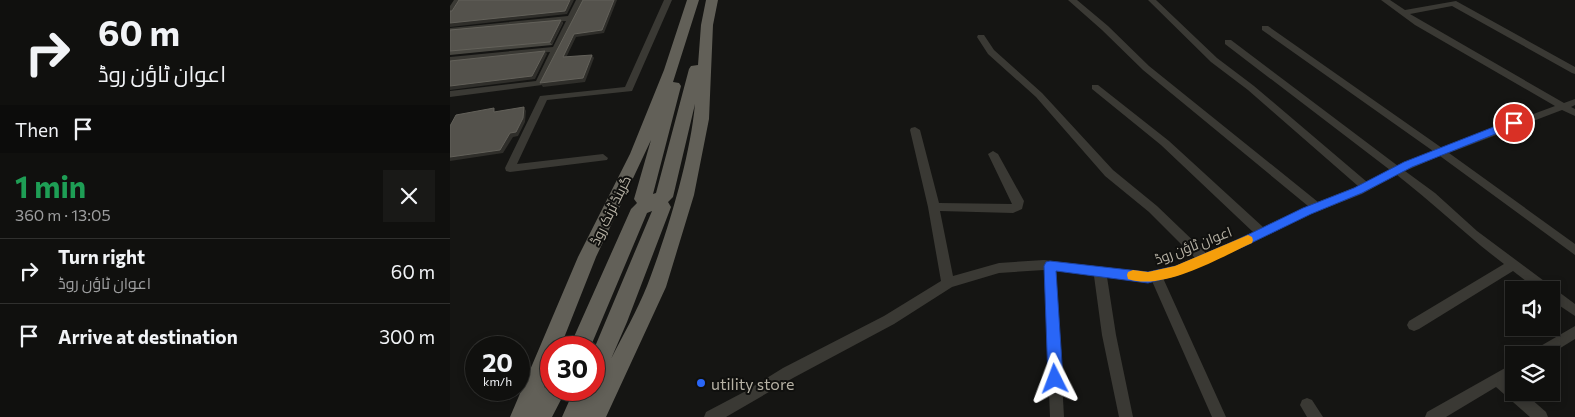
<!DOCTYPE html>
<meta charset="utf-8">
<style>
body{margin:0;font-family:Commissioner,Cairo,sans-serif;background:#191917;color:#f1f3f6;height:100vh;display:flex;flex-direction:column;font-size:19px;white-space:nowrap}
*{box-sizing:border-box;margin:0}
p{font-size:16px;color:#9c9d9e}
.icon{flex:none;width:28px;height:28px;fill:none;stroke:currentColor;stroke-width:2;stroke-linecap:round;stroke-linejoin:round}
.map{position:relative;flex:1;overflow:hidden}
.drawer{display:flex;flex-direction:column;background:#10100e;width:450px}
.drawer>*{flex:none}
.guide{background:#10100e;color:#f1f3f6;overflow:hidden}
.controls{position:absolute;left:1055px;top:281px;display:grid;gap:10px}
.controls a{display:grid;place-items:center;width:55px;height:55px;border-radius:0px;background:#10100e;box-shadow:0 2px 8px #0003,0 0 0 1px #30302e;font-size:25px}
.speed{position:absolute;left:15px;top:336px;display:flex;gap:10px;font-size:25px;font-weight:700;text-align:center}
.speed>*{display:grid;place-content:center;width:65px;height:65px;border-radius:50%;background:#10100e;box-shadow:0 2px 8px #0003,0 0 0 1px #30302e;line-height:1}
.speed small{font-size:12px;font-weight:400}
.speed .limit{border:8px solid #d22;background:#fff;color:#111}
.pin{position:absolute;display:grid;place-items:center;width:42px;height:42px;color:#fff;margin:-21px;border:2px solid #fff;border-radius:50%;box-shadow:0 1px 5px #0007}
.me{position:absolute;width:55px;margin:-28px;rotate:357deg;stroke-linejoin:round;filter:drop-shadow(0 0 4px #0008)}
.turn{display:flex;align-items:center;gap:18px;height:105px;padding:0 15px;font-size:22px}
.turn .icon{width:65px;height:65px;stroke-width:2.5}
.turn b{display:block;font-size:35px;line-height:42px}
.then{display:flex;align-items:center;height:48px;padding:0 15px;background:#0003;gap:10px;font-size:19px}
.round{display:grid;place-items:center;flex:none;width:52px;height:52px;border-radius:0px;background:#191917}
.headline{display:flex;align-items:center;justify-content:space-between;height:85px;padding:0 15px}
h1{font-size:30px;font-weight:700;line-height:38px;color:#1e9e55}
ul{padding:0;list-style:none}
li{display:flex;align-items:center;gap:15px;height:65px;padding:0 15px;border-top:1px solid #30302e}
li div{flex:1}
li b{display:block;font-size:19px}
li em{font-style:normal}
main{display:flex;flex:1;min-height:0}
.map>svg:first-child{display:block}
</style>
<main>
<section class="drawer">
<div class="guide">
<div class="turn"><svg class="icon" aria-label="right" viewBox="0 0 24 24"><path d="M7 20v-9h11M14 6l5 5-5 5"/></svg><div><b>60 m</b>اعوان ٹاؤن روڈ</div></div>
<div class="then">Then<svg class="icon" aria-label="arrive" viewBox="0 0 24 24"><path d="M6 21V4h12l-3 4 3 4H6"/></svg></div>
</div>
<div class="headline"><div><h1>1 min</h1><p>360 m · 13:05</p></div><a class="round"><svg class="icon" aria-label="close" viewBox="0 0 24 24"><path d="M6 6l12 12M18 6L6 18"/></svg></a></div>
<ul>
<li><svg class="icon" aria-label="right" viewBox="0 0 24 24"><path d="M7 20v-9h11M14 6l5 5-5 5"/></svg><div><b>Turn right</b><p>اعوان ٹاؤن روڈ</p></div><em>60 m</em></li>
<li><svg class="icon" aria-label="arrive" viewBox="0 0 24 24"><path d="M6 21V4h12l-3 4 3 4H6"/></svg><div><b>Arrive at destination</b></div><em>300 m</em></li>
</ul>
</section>
<div class="map">
<svg width="1125" height="417" viewBox="0 0 1125 417">
<rect width="100%" height="100%" fill="#151513"/>
<g fill="none" stroke-linecap="round" stroke-linejoin="round">
<path fill="#3a3934" fill-rule="evenodd" d="M4 0H12L3 13H0V6Z
M126 0H134L92 85 0 97V91L86 81 100 52 0 63V57L103 47 116 21 0 32V28L118 16Z
M214 0H222L182 91 97 100 67 164 153 154 158 158 157 160 60 172 56 171 55 168 90 96 175 87Z
M618 0H627L658 26 699 66 868 202 908 186 798 90 761 62 698 0H706L767 58 804 86 917 182 940 170 775 44V40H781L948 166 983 151 812 30V26H818L992 148 1105 106 965 25 931 0H940L955 10 1006 1 1125 67V74L1122 73 1002 6 960 14 1114 103 1125 99V105L1121 107 1125 109V116L1112 110 999 153 1125 244V255L990 156 955 171 985 193 1027 231 1125 304V316L1101 300V290H1088L1063 271 969 329 964 331 959 329 957 325 959 321 1054 264C1017 236 984 204 947 175L912 194 861 214 795 246 732 273 713 278 776 417H762L702 281 657 277 666 335 683 417H669L652 335 644 276 606 271 614 417H600L594 270 549 273 502 287 444 324 343 378 276 417H254L256 412 294 392 333 368 434 316 491 281 478 207 460 130 461 128 465 127 470 130 489 203 562 204 538 154 543 151 548 154 574 201 572 209 563 213 490 211 503 276 549 263 594 260 698 272 726 266 745 258 699 212 655 176 586 97 538 54 527 37 528 35H534L544 50 592 93 663 170 707 206 756 253 803 232 711 145 642 89V85H648L719 141 813 227 858 206 693 70 652 30Z
M1125 326V339L1099 355H1080L1082 351Z
M1064 363V377L1058 380 1064 384V392H1073L1096 412 1098 417H1080L1046 387 996 417H975L977 412Z
M857 398 862 400 873 417H857L850 405 852 400Z"/>
<path fill="#626058" fill-rule="evenodd" d="M237 0H249L223 82 229 83 231 86 203 194 206 193 239 69 241 66 248 65 251 25 256 0H268L263 25 259 119 244 195 216 287 156 417H112L124 390H144V385L146 389 151 379 144 382V349L202 211 197 213 140 348H119L181 209 187 203 184 199 201 140 146 257 110 348H101V370L94 388 97 383 101 381V390H116L102 417H60L128 257 180 154 214 70ZM245 104C240 159 217 234 197 286 187 311 173 335 161 359L177 322 221 207 218 202 223 197Z"/>
</g>
<path fill="#484741" d="M111 20 113 23 102 45 0 55V30Z"/>
<path fill="#2f2e2a" d="M120 0H124L117 14 0 27V23Z
M164 0H167L154 33 126 37 115 60 113 57 124 34Z
M111 20 113 23 102 45 100 42Z
M95 51 97 54 85 79 0 90V86Z
M142 55 144 58 135 82 93 87 90 83Z
M74 107 76 111 75 122 68 136 63 137 53 153 0 161V157Z"/>
<path fill="#54524c" stroke="#63615a" d="M9 0H120L115 11 0 23V11H2Z
M133 0H164L152 30 124 34 113 57 142 55 133 78 90 83Z
M111 20 100 42 0 51V30Z
M95 51 82 76 0 86V61Z
M74 107 73 118 66 132 60 133 50 150 0 157V126L6 115 44 108V112Z"/>
<path fill="#2966f7" stroke="#1b42a1" d="M1064 119 1068 120V125L962 167 912 193 861 214 795 246 728 275 698 283 606 271 613 379 610 384 605 386 600 384 598 379 594 266 596 262 600 261 698 272 726 266 787 240 853 208 904 188 954 162Z"/>
<path fill="#f59e0b" d="M798 235 802 237 803 240 802 243C769 258 714 291 678 279L677 275 678 272 683 270 698 272 725 266Z"/>
<circle fill="#2966f7" stroke="#10100e" stroke-width="2" cx="251" cy="383" r="5"/>
<g text-anchor="middle" dominant-baseline="central" stroke-width="4" stroke-linejoin="round" paint-order="stroke">
<g font-size="14" fill="#b6b1a4" stroke="#10100e">
<text transform="translate(160 210) rotate(-64)">گرینڈ ٹرنک روڈ</text>
<text transform="translate(743 245) rotate(-21)">اعوان ٹاؤن روڈ</text>
</g>
<g font-size="16" fill="#b6b1a4" stroke="#10100e" text-anchor="start">
<text x="261" y="383">utility store</text>
</g>
</g>
</svg>
<div class="controls">
<a><svg class="icon" aria-label="sound" viewBox="0 0 24 24"><path d="M4 9h4l5-4v14l-5-4H4zM17 9q2 3 0 6"/></svg></a>
<a><svg class="icon" aria-label="layers" viewBox="0 0 24 24"><path d="M12 4l9 5-9 5-9-5zM3 14l9 5 9-5"/></svg></a>
</div>
<div class="speed"><div>20<small>km/h</small></div><div class="limit">30</div></div>
<div class="pin" style="left:1064px;top:123px;background:#d93025"><svg class="icon" aria-label="arrive" viewBox="0 0 24 24"><path d="M6 21V4h12l-3 4 3 4H6"/></svg></div>
<svg class="me" style="left:605px;top:379px" viewBox="-20 -20 40 40"><path d="M0-17L14 15 0 8-14 15z" fill="#2966f7" stroke="#fff" stroke-width="4"/></svg>
</div>
</main>
